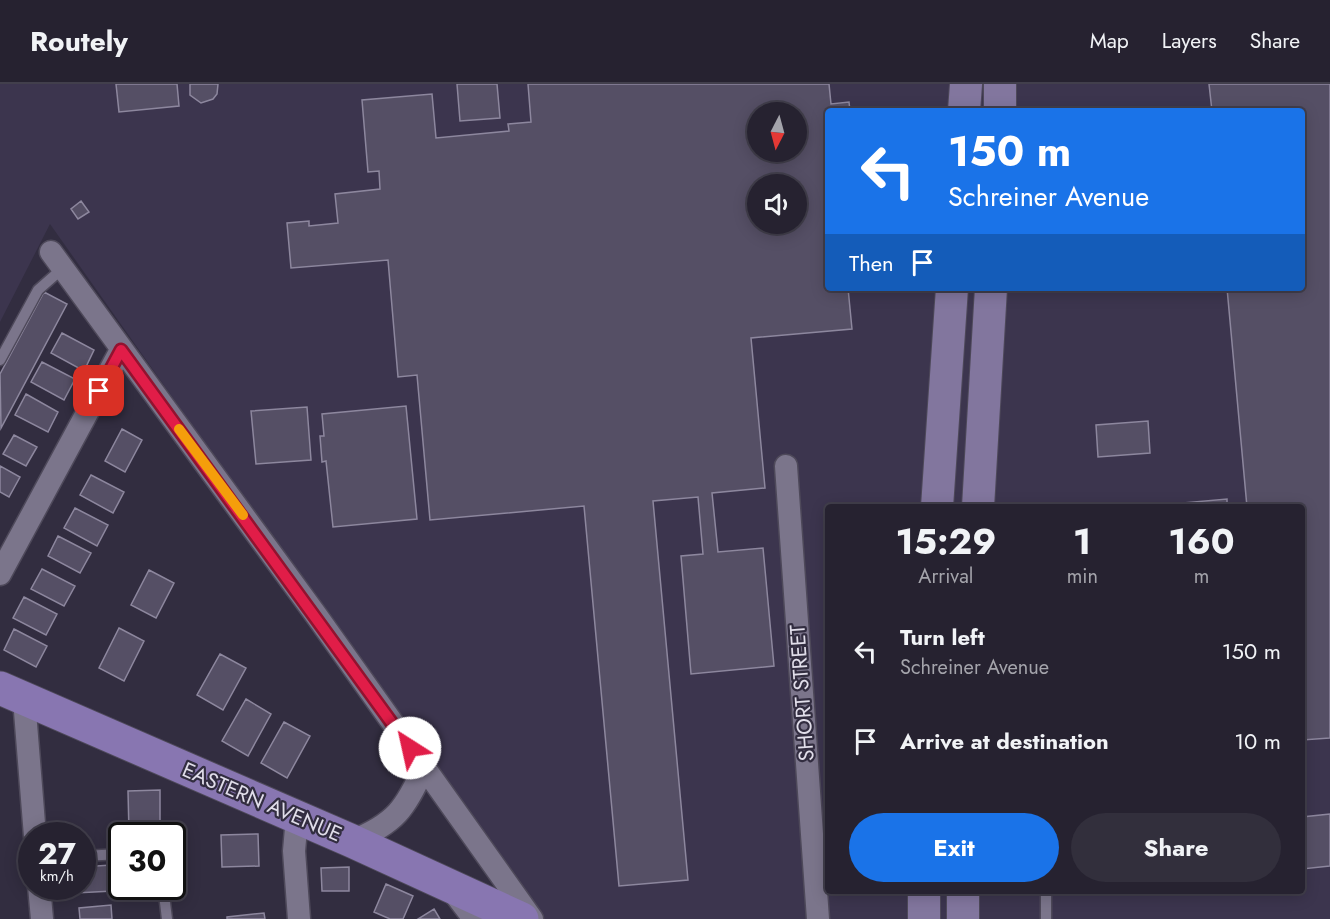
<!DOCTYPE html>
<style>
body{margin:0;font-family:Jost,sans-serif;background:#322f3c;color:#f1f3f6;height:100vh;display:flex;flex-direction:column;font-size:22px;white-space:nowrap}
*{box-sizing:border-box;margin:0}
p{font-size:20px;color:#a4a4ab}
.icon{flex:none;width:33px;height:33px;fill:none;stroke:currentColor;stroke-width:2;stroke-linecap:round;stroke-linejoin:round}
.map{position:relative;flex:1;overflow:hidden}
.details{position:absolute;left:825px;top:420px;width:480px;height:390px;display:flex;flex-direction:column;background:#262230;border-radius:6px;box-shadow:0 3px 15px #0003,0 0 0 2px #423f4c}
.details>*{flex:none}
.hud{position:absolute;left:825px;top:24px;width:480px;height:183px;border-radius:6px;box-shadow:0 3px 15px #0003,0 0 0 2px #423f4c;background:#1a73e8;color:#fff;overflow:hidden}
.needle{width:39px;rotate:186deg}
.controls{position:absolute;left:747px;top:18px;display:grid;gap:12px}
.controls a{display:grid;place-items:center;width:60px;height:60px;border-radius:50%;background:#262230;box-shadow:0 3px 15px #0003,0 0 0 2px #423f4c;font-size:30px}
.speed{position:absolute;left:18px;top:738px;display:flex;gap:12px;font-size:30px;font-weight:700;text-align:center}
.speed>*{display:grid;place-content:center;width:78px;height:78px;border-radius:50%;background:#262230;box-shadow:0 3px 15px #0003,0 0 0 2px #423f4c;line-height:1}
.speed small{font-size:15px;font-weight:400}
.speed .limit{border:3px solid #111;border-radius:9px;background:#fff;color:#111}
.pin{position:absolute;display:grid;place-items:center;width:51px;height:51px;color:#fff;margin:-26px;border-radius:12px;box-shadow:0 3px 9px #0006}
.me{position:absolute;width:66px;margin:-33px;rotate:325deg;stroke-linejoin:round;filter:drop-shadow(0 0 4px #0008)}
.turn{display:flex;align-items:center;gap:21px;height:126px;padding:0 24px;font-size:27px}
.turn .icon{width:78px;height:78px;stroke-width:2.5}
.turn b{display:block;font-size:42px;line-height:51px}
.then{display:flex;align-items:center;height:57px;padding:0 24px;background:#0003;gap:12px;font-size:22px}
.eta{display:flex;justify-content:space-evenly;align-items:center;height:102px;text-align:center}
.eta b{font-size:36px;font-weight:700;line-height:42px}
.cta{display:flex;gap:12px;margin-top:auto;padding:12px 24px}
.cta a{flex:1;height:69px;border-radius:36px;background:#1a73e8;color:#fff;font-size:24px;font-weight:700;line-height:69px;text-align:center}
.cta a+a{background:#322f3c;color:#f1f3f6}
ul{padding:0;list-style:none}
li{display:flex;align-items:center;gap:18px;height:90px;padding:0 24px}
li div{flex:1}
li b{display:block;font-size:22px}
li em{font-style:normal}
header{display:flex;align-items:center;gap:36px;box-sizing:border-box;height:84px;padding:0 30px;background:#262230;border-bottom:2px solid #423f4c}
header strong{font-size:28px}
nav{display:flex;gap:33px;margin-inline-start:auto;font-size:21px}
.map>svg:first-child{display:block}
</style>
<header>
<strong>Routely</strong>
<nav><a>Map</a><a>Layers</a><a>Share</a></nav>
</header>
<div class="map">
<svg width="1330" height="835" viewBox="0 0 1330 835">
<rect width="100%" height="100%" fill="#322d40"/>
<path fill="#3c354e" fill-rule="evenodd" d="M0 0H1330V835H541L50 140 0 238ZM828 27H1302V204H828ZM758 28H796V68H758ZM758 100H796V140H758ZM828 423H1302V807H828Z"/>
<path fill="#554f65" stroke="#8d879e" stroke-width="1.5" fill-rule="evenodd" d="M116 0H177L179 22 119 28Z
M190 0H218L217 10 213 15 201 19 190 11Z
M457 0H497L500 34 460 37Z
M528 0H829L831 20 849 18 850 27H828V204H848L852 245 751 254 765 404 712 409 718 468 763 464 774 582 691 590 681 472 703 470 698 413 653 417 688 796 619 802 584 422 430 436 417 291 398 293 388 176 291 184 287 139 309 137V142L338 139 335 110 380 105 379 87 368 88 362 16 432 10 436 54 509 47 508 40 531 38ZM758 28H796V68H758ZM758 100H796V140H758Z
M1209 0H1330V654L1302 656V423H1247L1227 204H1302V27H1212Z
M81 117 89 128 78 135 71 125Z
M44 208 67 220 1 344 0 290Z
M62 249 94 266 84 287 51 269Z
M42 278 75 295 64 316 31 298Z
M26 310 58 328 48 348 15 331Z
M406 322 417 435 333 443 326 377 322 378 320 352H324L322 330Z
M307 323 311 376 256 380 251 327Z
M1148 337 1150 369 1098 373 1096 341Z
M122 345 142 356 125 388 105 377Z
M14 351 37 363 26 382 3 370Z
M0 382 20 393 9 413 0 408Z
M91 391 124 408 113 429 80 411Z
M1227 415V423H1138Z
M75 424 108 441 97 462 64 444Z
M58 452 91 469 80 489 48 472Z
M42 485 75 502 64 522 31 505Z
M149 486 174 499 156 534 131 521Z
M24 513 57 530 46 551 13 534Z
M119 544 144 557 124 597 99 584Z
M14 545 47 562 36 583 4 566Z
M220 570 246 584 223 626 197 611Z
M246 615 271 630 248 672 222 657Z
M284 638 310 652 287 694 261 679Z
M160 706V748L129 749 128 707Z
M1330 730V782L1302 785V733Z
M258 750 259 782 222 783 221 751Z
M111 781 113 807 75 809V802H82V783Z
M349 783V807H322L321 784Z
M386 800 413 812 403 835H390L374 828Z
M111 821 112 835H80L79 824Z
M434 825 440 835H418Z
M264 829 265 835H227V833Z"/>
<g fill="none" stroke-linecap="round" stroke-linejoin="round">
<defs>
<path id="lane" d="M0 276 38 206 63 184
M82 772 122 770
M163 802 167 835
M1046 807V835"/>
<path id="street" d="M51 168 316 531 532 835
M786 382 818 835
M0 490 121 266
M24 615 35 752
M297 733 294 767 299 835
M352 757C395 740 406 724 424 683
M39 802 42 835
M452 806 474 835"/>
<path id="secondary" d="M964 27 966 0
M1000 27V0
M937 423 952 204
M978 423 991 204
M963 807V835
M924 835V807"/>
<path id="primary" d="M0 604 352 757 522 835"/>
</defs>
<use href="#lane" stroke="#4e495a" stroke-width="13"/>
<use href="#street" stroke="#4e495a" stroke-width="25"/>
<use href="#secondary" stroke="#4e495a" stroke-width="34"/>
<use href="#primary" stroke="#4e495a" stroke-width="35"/>
<use href="#lane" stroke="#7b758b" stroke-width="10"/>
<use href="#street" stroke="#7b758b" stroke-width="22"/>
<use href="#secondary" stroke="#82769e" stroke-width="32"/>
<use href="#primary" stroke="#8876b1" stroke-width="33"/>
</g>
<g fill="none" stroke-linecap="round" stroke-linejoin="round">
<defs>
<path id="route" d="M99 307 121 266 410 664"/>
</defs>
<use href="#route" stroke="#92132f" stroke-width="15"/>
<use href="#route" stroke="#e11d48" stroke-width="10"/>
<path stroke="#f59e0b" stroke-width="10" d="M179 345 243 431"/>
</g>
<g text-anchor="middle" dominant-baseline="central" stroke-width="4.5" stroke-linejoin="round" paint-order="stroke">
<g font-size="21" fill="#e1deea" stroke="#322d40">
<text transform="translate(802 609) rotate(-94)">SHORT STREET</text>
<text transform="translate(262 718) rotate(23)">EASTERN AVENUE</text>
</g>
</g>
</svg>
<div class="controls">
<a><svg class="needle" viewBox="-14 -14 28 28"><path d="M0-13l5 13h-10z" fill="#e53935"/><path d="M0 13l5-13h-10z" fill="#a4a4ab"/></svg></a>
<a><svg class="icon" aria-label="sound" viewBox="0 0 24 24"><path d="M4 9h4l5-4v14l-5-4H4zM17 9q2 3 0 6"/></svg></a>
</div>
<div class="speed"><div>27<small>km/h</small></div><div class="limit">30</div></div>
<div class="pin" style="left:99px;top:307px;background:#d93025"><svg class="icon" aria-label="arrive" viewBox="0 0 24 24"><path d="M6 21V4h12l-3 4 3 4H6"/></svg></div>
<svg class="me" style="left:410px;top:664px" viewBox="-20 -20 40 40"><circle r="19" fill="#fff"/><path d="M0-13L10 11 0 6-10 11z" fill="#e11d48"/></svg>
<div class="hud">
<div class="turn"><svg class="icon" aria-label="left" viewBox="0 0 24 24"><path d="M17 20v-9H6M10 6l-5 5 5 5"/></svg><div><b>150 m</b>Schreiner Avenue</div></div>
<div class="then">Then<svg class="icon" aria-label="arrive" viewBox="0 0 24 24"><path d="M6 21V4h12l-3 4 3 4H6"/></svg></div>
</div>
<section class="details">
<div class="eta">
<div><b>15:29</b><p>Arrival</p></div>
<div><b>1</b><p>min</p></div>
<div><b>160</b><p>m</p></div>
</div>
<ul>
<li><svg class="icon" aria-label="left" viewBox="0 0 24 24"><path d="M17 20v-9H6M10 6l-5 5 5 5"/></svg><div><b>Turn left</b><p>Schreiner Avenue</p></div><em>150 m</em></li>
<li><svg class="icon" aria-label="arrive" viewBox="0 0 24 24"><path d="M6 21V4h12l-3 4 3 4H6"/></svg><div><b>Arrive at destination</b></div><em>10 m</em></li>
</ul>
<div class="cta"><a>Exit</a><a>Share</a></div>
</section>
</div>
